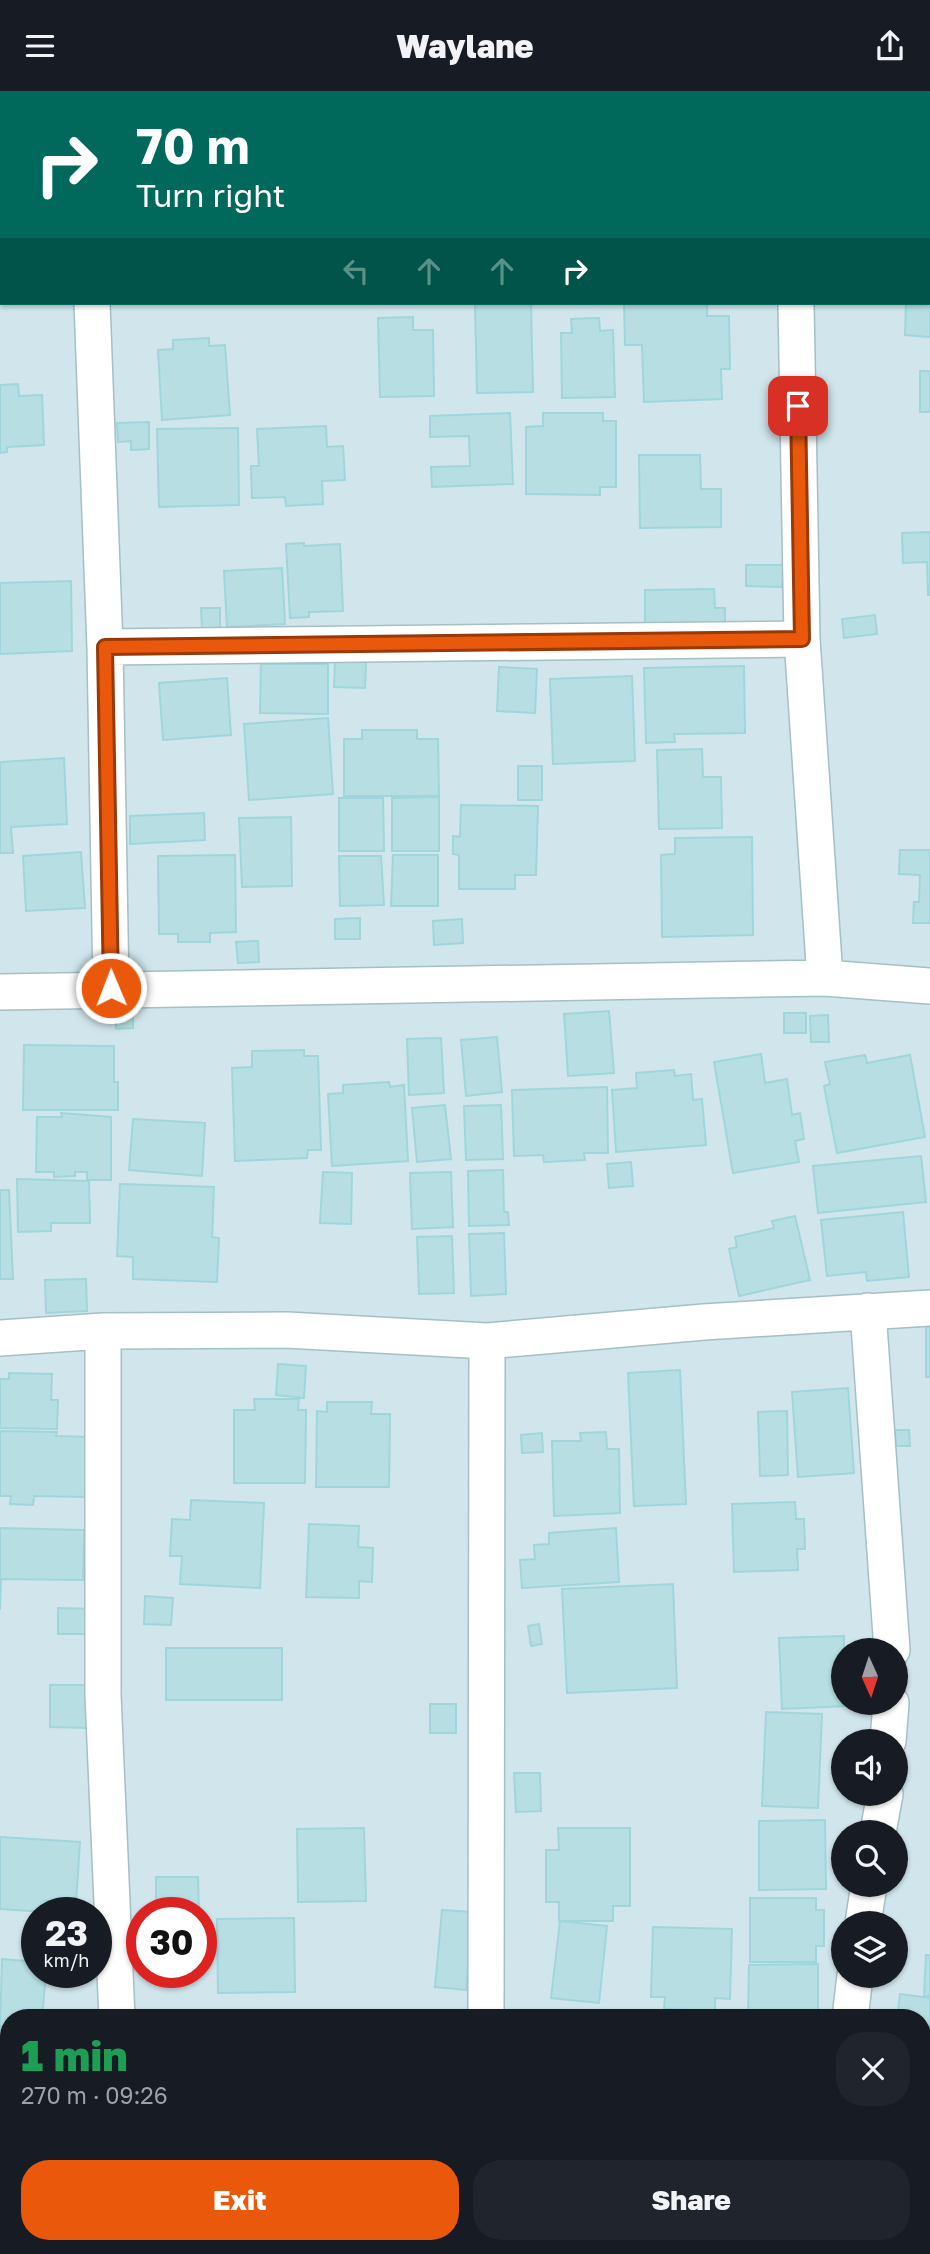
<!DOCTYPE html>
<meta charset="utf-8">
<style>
body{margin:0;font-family:"Golos Text",sans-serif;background:#20242c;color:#f1f3f6;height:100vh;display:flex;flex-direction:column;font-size:26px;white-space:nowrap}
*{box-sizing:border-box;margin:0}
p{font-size:23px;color:#9ea1a6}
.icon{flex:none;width:38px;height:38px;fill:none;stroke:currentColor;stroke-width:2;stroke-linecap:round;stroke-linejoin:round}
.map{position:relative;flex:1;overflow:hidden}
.side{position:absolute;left:0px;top:1918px;width:931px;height:245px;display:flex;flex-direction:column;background:#171b24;border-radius:28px 28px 0 0;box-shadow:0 2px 5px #0004}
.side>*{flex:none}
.banner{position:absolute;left:0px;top:0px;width:931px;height:214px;box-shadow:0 2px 5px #0004;background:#00695c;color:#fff;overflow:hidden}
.needle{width:46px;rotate:177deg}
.tools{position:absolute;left:831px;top:1547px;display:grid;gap:14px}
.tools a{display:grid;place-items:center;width:77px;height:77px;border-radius:50%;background:#171b24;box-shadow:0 2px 5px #0004;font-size:35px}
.speed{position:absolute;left:21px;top:1806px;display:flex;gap:14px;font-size:35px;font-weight:700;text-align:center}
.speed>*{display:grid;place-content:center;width:91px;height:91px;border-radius:50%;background:#171b24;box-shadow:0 2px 5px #0004;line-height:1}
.speed small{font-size:18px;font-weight:400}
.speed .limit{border:10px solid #d22;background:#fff;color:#111}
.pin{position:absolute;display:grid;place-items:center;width:60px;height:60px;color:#fff;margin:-30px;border-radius:14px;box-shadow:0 4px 10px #0006}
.me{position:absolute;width:77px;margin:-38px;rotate:359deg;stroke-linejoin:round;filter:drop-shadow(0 0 5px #0008)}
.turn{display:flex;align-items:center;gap:24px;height:147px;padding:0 21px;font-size:32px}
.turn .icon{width:91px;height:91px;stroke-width:2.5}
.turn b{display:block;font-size:49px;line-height:60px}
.lanes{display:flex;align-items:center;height:66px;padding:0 21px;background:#0003;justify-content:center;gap:35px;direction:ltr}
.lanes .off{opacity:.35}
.round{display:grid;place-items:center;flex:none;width:74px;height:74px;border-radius:28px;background:#20242c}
.overview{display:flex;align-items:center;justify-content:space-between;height:119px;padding:0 21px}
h1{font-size:42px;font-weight:800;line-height:52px;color:#1e9e55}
.action{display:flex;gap:14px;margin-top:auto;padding:14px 21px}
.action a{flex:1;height:80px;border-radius:28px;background:#ea580c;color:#fff;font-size:28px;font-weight:800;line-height:80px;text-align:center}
.action a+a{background:#20242c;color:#f1f3f6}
header{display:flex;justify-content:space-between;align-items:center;height:91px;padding:0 21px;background:#171b24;font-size:32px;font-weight:800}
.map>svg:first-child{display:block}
</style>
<header><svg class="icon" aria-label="menu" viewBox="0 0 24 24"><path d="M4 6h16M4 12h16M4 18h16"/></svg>Waylane<svg class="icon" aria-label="share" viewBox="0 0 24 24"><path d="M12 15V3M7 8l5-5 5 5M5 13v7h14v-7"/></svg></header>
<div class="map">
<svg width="930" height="2163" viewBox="0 0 930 2163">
<rect width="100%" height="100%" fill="#e3f2f9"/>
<path fill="#d0e5ec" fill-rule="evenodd" d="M0 0H930V2163H0ZM2 2H929V212H2ZM844 1559H896V1612H844ZM844 1650H896V1703H844ZM844 1741H896V1794H844ZM37 1822H96V1881H37ZM142 1822H201V1881H142ZM844 1832H896V1885H844ZM9 1927H922V2154H9Z"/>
<path fill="#b7dfe3" stroke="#a0d6db" stroke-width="2" d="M0 0 14 2H2L0 89Z
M619 0H710V2H619Z
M721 0H837L721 2Z
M930 150V246L905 244 906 212H929Z
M475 212H531L533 301 477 302Z
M624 212H707V225H729L730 278H721L722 308 644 311 642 254H625Z
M413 226V239H433L434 305 380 306 378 227Z
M599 227 600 240 613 239 615 306 562 307 561 242H572L571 228Z
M209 247V255L225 254 230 324 162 329 158 259 173 258V249Z
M920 280H930V321H920Z
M18 293 19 305 42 304 44 354 7 356V361L0 362V294Z
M510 322 513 393 432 396 431 376 470 375 469 345 430 346V325Z
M543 322H603V330H616V396H600V404L526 403V336L543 335Z
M149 331V358L131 359V350L118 351 117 332Z
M326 335 327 356 343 355 345 389 322 390 323 413 286 415 285 406 252 407 251 375H259L257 338Z
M238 337 239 414 159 416 157 338Z
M639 364H700L701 398H721V436L640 437Z
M930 441V504H928L927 471 903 472 902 442Z
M304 452V455L340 453 343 520 309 521V526L290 527 286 453Z
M746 474H783L782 496 746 495Z
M282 477 285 533 227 536 224 480Z
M71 490 72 560 0 563V492Z
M714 498 715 517H725V543H645V499Z
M201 517H220V537L202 538Z
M875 524 877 543 844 547 842 528Z
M335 570 366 571 365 597 334 596Z
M261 573H328V623L260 622Z
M744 575 745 642 674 643 675 651 646 652 644 577Z
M499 576 537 578 535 622 497 620Z
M632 585 635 670 553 673 550 588Z
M227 587 231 644 163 649 159 592Z
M328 627 333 703 249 709 244 633Z
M362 639H417V648H438L439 705H344V648H362Z
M702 658 703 686H721L722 737 659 738 657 659Z
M64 667 67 733 11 736 13 762H0V671Z
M518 675H542V709H518Z
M439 706V760H392V707Z
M339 707H383L384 760H339Z
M461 714 538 715 536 784H515V798H459V764L453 763V745L460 746Z
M204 722 205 749 130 753V725Z
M291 726 292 795 242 796 239 727Z
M752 746 753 844 662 846 661 764 675 763V747Z
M900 759H930V832H913L914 811H919L920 784 899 783Z
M81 761 85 817 26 820 23 765Z
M235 764 236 841 210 842V851H178V843H159L158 765Z
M393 764H438V815H391Z
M339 765H381L384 814 340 815Z
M360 827V848H335V828Z
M462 828 463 852 434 854 433 830Z
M258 850 259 871 238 872 236 851Z
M133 915V937L116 938 115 916Z
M609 920 614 982 568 985 564 923Z
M784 922H806V942H784Z
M828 924 829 951H811L810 925Z
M497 946 502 1001 466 1005 461 949Z
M441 947 444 1002 409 1004 407 948Z
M24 954 114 955V991H118V1019H23Z
M304 959V965H318L321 1059H308L307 1067 235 1070 232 977 252 976V960Z
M761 963 765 992 787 988 792 1024 800 1022 804 1048 795 1050 799 1071 733 1082 714 971Z
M865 964 867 972 910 964 925 1046 837 1062 824 995 830 993 825 971Z
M674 979 675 985 691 983 693 1009 702 1008 706 1054 616 1061 612 999 637 997 636 982Z
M389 991 390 996 404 994 408 1070 332 1075 328 1003 343 1002V994Z
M607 996 608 1062H584L585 1069 544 1071 543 1064 514 1065 512 999Z
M445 1014 451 1068 417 1071 412 1017Z
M501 1014 503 1068 466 1069 464 1015Z
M61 1022 111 1026V1089H87V1081H75V1085L54 1086V1081H36L37 1026H62Z
M133 1028 205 1032 202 1085 129 1079Z
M921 1065 926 1111 818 1122 813 1075Z
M631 1071 633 1095 609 1097 607 1073Z
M503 1079 504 1121H508L509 1134 469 1135 468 1080Z
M323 1081 352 1082 351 1133 320 1132Z
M451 1081 453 1136 412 1138 410 1082Z
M17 1088 89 1090 90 1132H51V1140L18 1141Z
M120 1093 214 1096 212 1146 219 1147 217 1191 133 1188V1166L117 1165Z
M0 1099H9L13 1188H0Z
M903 1121 909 1186 867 1190 866 1181 827 1185 821 1129Z
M795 1125 810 1189 739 1205 729 1158 737 1156 735 1146 774 1137 772 1130Z
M504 1142 506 1203 471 1205 469 1143Z
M452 1145 454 1202 419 1203 417 1146Z
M86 1188 87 1220 46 1222 45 1189Z
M926 1236H930V1286H926Z
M278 1273 306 1275 304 1307 276 1304Z
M680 1279 686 1413 634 1415 628 1282Z
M9 1282 52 1283 51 1309H58L57 1338 0 1337V1288H9Z
M848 1297 854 1382 798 1386 792 1301Z
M254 1308H299L298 1319H306L305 1392H234V1319H255Z
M327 1311H372L371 1323H390L389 1396H316L317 1320 327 1321Z
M787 1320 788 1384 760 1385 758 1321Z
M895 1339H909L910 1355H896Z
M0 1340 57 1341 56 1345 87 1346 86 1406 34 1405 33 1414 10 1413 11 1405H0Z
M606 1341 607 1358H619L620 1422 554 1425 552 1350H581L580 1342Z
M542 1342 543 1361 522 1362 521 1344Z
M191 1409 264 1412 260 1497 180 1493 182 1465H170L172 1428 190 1429Z
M795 1411 796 1428H804L805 1458H797L798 1479 734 1481 732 1413Z
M309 1433 359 1435 358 1456 373 1457 372 1491 359 1490V1507L306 1506Z
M0 1437 84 1439 83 1489 1 1488 0 1519Z
M616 1437 619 1491 522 1497 520 1469 535 1468 534 1454 549 1453V1442Z
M673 1493 677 1597 567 1602 562 1498Z
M145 1505 173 1507 171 1534 144 1533Z
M58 1517 95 1518V1543H58Z
M539 1533 542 1553 531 1555 528 1535Z
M844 1545V1612L847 1615 782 1618 779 1547Z
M166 1557H282V1609H166Z
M50 1594H92V1637L50 1636Z
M430 1613H456V1642H430Z
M766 1621 822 1623 818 1717 762 1715Z
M514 1682H540L541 1720 516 1721Z
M825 1729 826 1798 759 1799V1730Z
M364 1737 366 1810 298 1811 297 1738Z
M558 1737H630V1815H613V1830H559V1811H546V1759H559Z
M0 1746 80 1751 76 1812 46 1810 45 1821 0 1818Z
M156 1786H198L199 1822H156Z
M750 1807H816V1819H824V1855H816V1871H750Z
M442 1819 472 1821 466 1899 435 1896Z
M294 1827 295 1901 218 1902 217 1828Z
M560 1830 607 1835 599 1912 551 1907Z
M653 1836 732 1838 730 1908 715 1907V1920L664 1918 665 1906H651Z
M926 1864H930V1905H924Z
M2 1868 37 1871V1881H46L42 1927H9V1939H0Z
M818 1873V1925L748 1927 749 1874Z
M900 1903 930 1907V1955L922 1954V1927H897Z
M0 2038H9V2074H0Z
M922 2061H930V2101L922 2100Z
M0 2076H9V2154H25V2163H0Z
M922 2151H929V2163H854V2154H922Z
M698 2154H774V2163H698Z"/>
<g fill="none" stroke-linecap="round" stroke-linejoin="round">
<defs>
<path id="minor" d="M75 0V2
M92 212 105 556 111 897
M796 212 802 548 825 887
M105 556 802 548
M0 901 825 887 930 895
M868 1220 892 1559
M103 1240V1604L117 1927
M0 1247 103 1240 287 1239 487 1250 704 1231 930 1217
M888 1650 891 1612
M878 1741 885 1703
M863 1832 869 1794
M486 1927 487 1250
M850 1927 855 1885
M121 2154V2163
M832 2163V2154"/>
</defs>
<use href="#minor" stroke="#a6bfc3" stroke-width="38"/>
<use href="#minor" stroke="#fff" stroke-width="35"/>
</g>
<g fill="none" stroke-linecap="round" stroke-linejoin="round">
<defs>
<path id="route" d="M111 897 105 556 802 548 798 315"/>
</defs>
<use href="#route" stroke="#983908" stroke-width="18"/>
<use href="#route" stroke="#ea580c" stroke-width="12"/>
</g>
</svg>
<div class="tools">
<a><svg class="needle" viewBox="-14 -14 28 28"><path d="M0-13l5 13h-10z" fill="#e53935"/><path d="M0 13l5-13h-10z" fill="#9ea1a6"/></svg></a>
<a><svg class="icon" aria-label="sound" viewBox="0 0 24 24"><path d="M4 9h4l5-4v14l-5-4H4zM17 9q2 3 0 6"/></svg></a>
<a><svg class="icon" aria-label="search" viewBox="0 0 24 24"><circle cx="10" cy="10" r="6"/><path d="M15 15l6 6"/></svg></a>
<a><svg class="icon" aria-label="layers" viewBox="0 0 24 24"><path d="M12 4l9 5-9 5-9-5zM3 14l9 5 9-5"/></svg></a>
</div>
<div class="speed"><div>23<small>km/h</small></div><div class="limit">30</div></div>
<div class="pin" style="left:798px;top:315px;background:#d93025"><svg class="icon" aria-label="arrive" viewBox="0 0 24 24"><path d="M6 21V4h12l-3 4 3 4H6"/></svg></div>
<svg class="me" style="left:111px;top:897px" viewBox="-20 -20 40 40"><circle r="17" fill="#ea580c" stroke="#fff" stroke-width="3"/><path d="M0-11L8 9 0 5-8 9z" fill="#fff"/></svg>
<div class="banner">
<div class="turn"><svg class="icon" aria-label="right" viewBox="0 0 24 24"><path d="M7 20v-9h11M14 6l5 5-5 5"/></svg><div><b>70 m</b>Turn right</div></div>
<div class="lanes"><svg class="icon off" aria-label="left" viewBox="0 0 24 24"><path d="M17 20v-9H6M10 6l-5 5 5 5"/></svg><svg class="icon off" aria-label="ahead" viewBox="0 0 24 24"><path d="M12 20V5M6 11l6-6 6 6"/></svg><svg class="icon off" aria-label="ahead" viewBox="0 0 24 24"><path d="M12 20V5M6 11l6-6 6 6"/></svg><svg class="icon" aria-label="right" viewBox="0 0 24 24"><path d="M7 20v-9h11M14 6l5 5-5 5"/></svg></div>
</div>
<section class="side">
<div class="overview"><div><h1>1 min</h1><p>270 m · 09:26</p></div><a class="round"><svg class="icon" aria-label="close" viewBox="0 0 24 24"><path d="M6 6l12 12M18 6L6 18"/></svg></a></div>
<div class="action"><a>Exit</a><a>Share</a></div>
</section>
</div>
